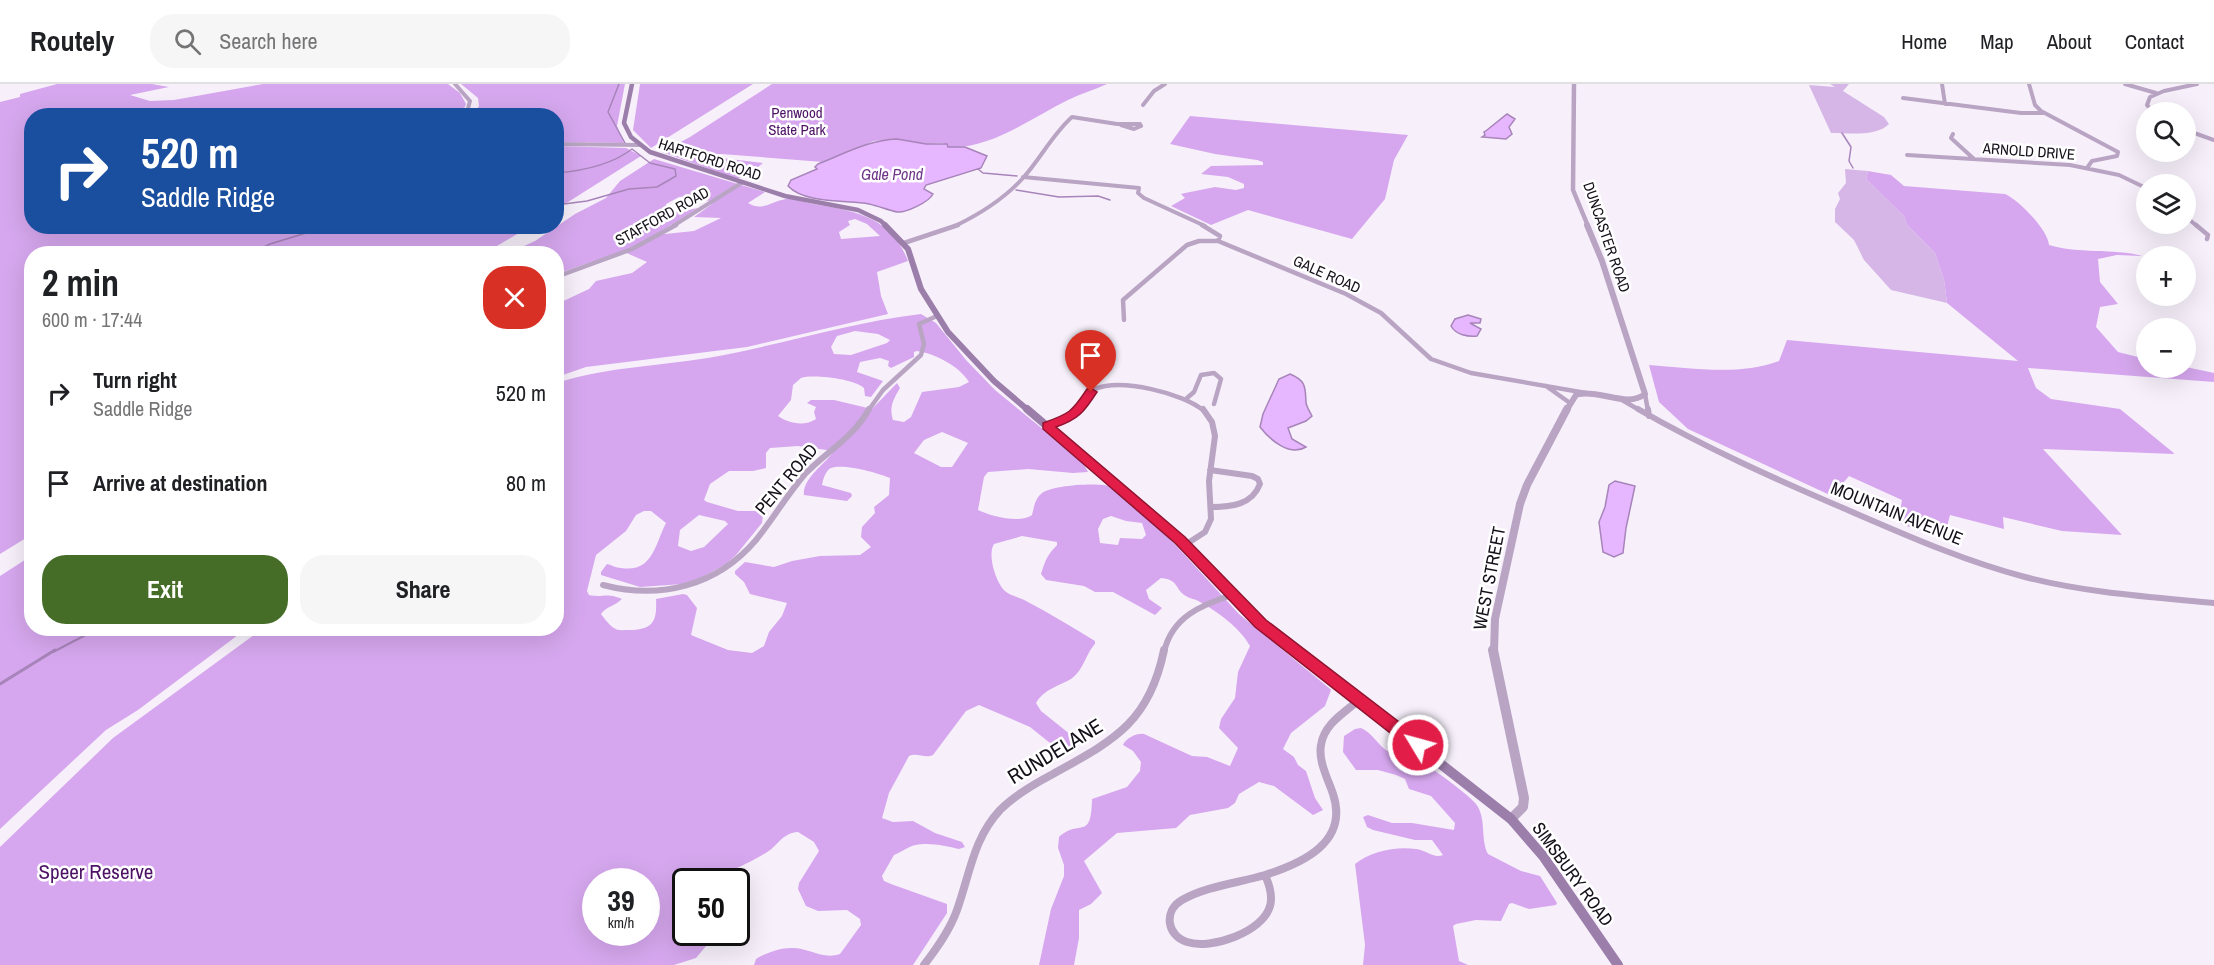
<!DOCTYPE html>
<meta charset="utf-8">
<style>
body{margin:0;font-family:"Archivo Narrow",sans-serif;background:#f6f6f6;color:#202124;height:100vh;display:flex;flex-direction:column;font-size:22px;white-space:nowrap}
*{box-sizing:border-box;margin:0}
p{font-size:20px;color:#757577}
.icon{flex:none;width:33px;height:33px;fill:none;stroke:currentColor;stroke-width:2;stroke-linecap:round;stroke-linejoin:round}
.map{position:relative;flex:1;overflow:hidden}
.drawer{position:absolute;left:24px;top:162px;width:540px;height:390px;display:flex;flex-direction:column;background:#fff;border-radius:24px;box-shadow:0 6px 24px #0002}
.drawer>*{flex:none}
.hud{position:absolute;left:24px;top:24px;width:540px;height:126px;border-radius:24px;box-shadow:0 6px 24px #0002;background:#1a4fa0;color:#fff;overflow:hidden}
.buttons{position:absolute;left:2136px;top:18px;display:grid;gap:12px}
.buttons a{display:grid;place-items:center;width:60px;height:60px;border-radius:50%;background:#fff;box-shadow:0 6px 24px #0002;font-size:30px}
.speed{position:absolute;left:582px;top:784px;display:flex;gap:12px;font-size:30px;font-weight:700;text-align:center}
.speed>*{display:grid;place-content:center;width:78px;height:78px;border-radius:50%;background:#fff;box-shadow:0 6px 24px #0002;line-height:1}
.speed small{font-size:15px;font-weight:400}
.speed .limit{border:3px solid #111;border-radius:9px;background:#fff;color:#111}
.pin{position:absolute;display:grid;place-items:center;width:51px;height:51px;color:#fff;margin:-62px -26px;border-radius:50% 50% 50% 0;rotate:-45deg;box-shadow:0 0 6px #0007}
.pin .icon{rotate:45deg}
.me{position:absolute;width:66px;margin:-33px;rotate:307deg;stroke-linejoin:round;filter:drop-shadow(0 0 4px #0008)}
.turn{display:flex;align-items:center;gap:21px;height:126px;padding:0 18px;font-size:27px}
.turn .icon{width:78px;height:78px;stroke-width:2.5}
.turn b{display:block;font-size:42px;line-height:51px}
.round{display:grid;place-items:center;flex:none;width:63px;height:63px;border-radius:24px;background:#f6f6f6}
.headline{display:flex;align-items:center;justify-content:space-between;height:102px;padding:0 18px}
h1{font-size:36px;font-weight:700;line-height:45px}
.cta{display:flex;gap:12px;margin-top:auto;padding:12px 18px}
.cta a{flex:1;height:69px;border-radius:24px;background:#456d28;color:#fff;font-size:24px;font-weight:700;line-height:69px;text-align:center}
.cta a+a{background:#f6f6f6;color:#202124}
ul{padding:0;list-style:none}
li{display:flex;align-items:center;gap:18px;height:90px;padding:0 18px}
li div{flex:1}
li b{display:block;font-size:22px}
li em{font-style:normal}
header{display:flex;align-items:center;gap:36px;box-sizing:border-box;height:84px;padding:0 30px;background:#fff;border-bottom:2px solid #e0e0e0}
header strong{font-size:28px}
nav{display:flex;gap:33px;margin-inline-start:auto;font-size:21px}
.search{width:420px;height:54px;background:#f6f6f6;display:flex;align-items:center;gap:15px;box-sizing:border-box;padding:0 21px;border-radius:24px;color:#757577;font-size:22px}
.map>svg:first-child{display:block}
</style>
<header>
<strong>Routely</strong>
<div class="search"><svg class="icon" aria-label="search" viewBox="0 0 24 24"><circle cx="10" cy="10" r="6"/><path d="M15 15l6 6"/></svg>Search here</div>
<nav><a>Home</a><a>Map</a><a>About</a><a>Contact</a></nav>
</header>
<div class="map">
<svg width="2214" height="881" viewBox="0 0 2214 881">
<rect width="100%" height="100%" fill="#f7f0fb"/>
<path fill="#d6b6e6" d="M1830 0H1849L1843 7 1884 33 1889 40C1876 53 1849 49 1831 49L1809 1 1835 3Z
M1845 85 1868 87 1866 95 1904 132 1907 141 1935 169 1944 196 1947 219 1891 206 1864 176 1854 156 1835 138V125L1840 115 1838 109 1846 99Z"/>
<path fill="#d6a7ee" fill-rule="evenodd" d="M57 0H152L169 3 130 11 150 17 174 16 263 0H448L460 9 466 20 461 32 442 31 446 26 442 24 421 32H32V142L529 143 485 169 32 170 31 451 0 470V18L20 13V10Z
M461 0H625L617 42 624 59 557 58 556 32 473 31 479 22 478 14Z
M640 0H753L651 64 633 46Z
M772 0H1107C1094 6 1080 10 1068 16 1031 34 990 66 947 63L943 59 926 60 897 55 874 57 823 78 721 70 705 72 763 79 752 88 737 95 662 68 690 53Z
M1190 32 1408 51 1394 76 1385 115 1352 155 1248 126 1211 141 1171 122 1185 114 1181 110 1185 109 1215 103 1236 106 1244 104V100L1228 93 1201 90 1211 82 1263 81V78L1257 76 1215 70 1170 60Z
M557 62 626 64 641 72 557 125Z
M654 75 765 108 748 119C762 128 772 117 786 115 795 114 806 119 814 120 854 127 891 132 908 177L877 188 881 212 888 230 747 263 586 283 557 293V220L589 205 596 197 632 189 647 178 622 167 557 190 556 170H507L535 157 575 130 606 114 620 97ZM679 113C692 112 700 117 713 117L712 120 694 133 721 134 694 147 655 151 698 124 675 128 666 125V120ZM855 135 867 140 880 152 841 155 839 148 850 141 848 137Z
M1868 87 1891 91 1904 102 2005 110C2019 116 2048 146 2049 161 2079 170 2112 164 2143 172L2117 171 2098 175 2100 198 2118 220 2100 223 2096 243 2118 268 2146 275V284L2186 283 2214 289V298L2028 284 2036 304 2051 315 2120 325 2175 370 2043 365 2122 451 2062 447 2003 433 2004 445 1950 431 1944 455 1898 439 1902 416 1849 392 1832 412 1688 345 1659 318 1649 281C1691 284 1739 292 1779 277L1787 256 2018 277 1947 219 1944 196 1935 169 1907 141 1904 132 1866 95Z
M921 230 936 239 966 276 995 306 1082 377 1088 388 1073 389 1028 385 988 388 984 393 978 426C990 432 1021 440 1032 431 1034 423 1035 415 1041 410 1050 401 1101 398 1112 403L1170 455 1239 530 1329 604 1331 606 1325 622 1291 649 1283 665 1294 673 1298 681 1306 687 1315 714 1323 726 1313 731 1274 702 1259 698 1239 710 1235 719 1228 724 1190 731 1176 744 1117 749 1084 777 1102 809 1091 820 1079 826V854L1074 881H1039L1051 825 1064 792V781L1058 764 1059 753C1080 734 1091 758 1092 715L1127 703 1140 687 1141 678 1133 667 1123 661C1126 654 1137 649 1144 650L1192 672 1207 673 1230 682 1238 664 1219 644 1221 635 1235 614 1238 588 1250 562C1240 544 1218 528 1200 518 1196 515 1190 515 1186 512 1174 505 1180 496 1161 494L1146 506 1149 515 1162 524 1155 531 1113 508H1095L1084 502 1046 496 1041 490C1046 475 1046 473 1057 461V458L1022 452 994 460C987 471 996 499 1005 507 1010 512 1020 513 1026 517 1049 529 1072 543 1095 557V560C1085 571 1084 586 1071 595 1059 602 1044 605 1036 619L1041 627 1076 655 1077 660 1065 666 1050 659 1030 643 979 621 966 627 933 671C925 675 917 668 909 672L889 709 882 734 893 738 913 737 935 749 962 758 965 763 959 765C947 762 929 758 916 761 909 762 902 768 894 771L882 792 884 797 891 800 947 820V829L913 881H754L756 875C765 869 782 863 793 864 809 864 823 876 840 870L861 841 860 835 847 826 818 827 806 822 798 805 799 799 819 767 814 758 798 748C781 749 778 763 764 770 741 783 712 798 686 798V849H717L696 874 674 881H0V763L113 654 262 545 556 544 557 299C609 282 666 282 719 272 787 259 853 238 921 230ZM855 247 878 250 890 256 887 259 851 271 834 270 831 263 837 252ZM917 267C936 270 959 282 969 298L959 303 922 308 911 333 904 338 893 336C889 323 893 316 900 304L897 299 872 325 834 316H811L807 319 816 323 814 328 816 335C804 343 788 339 778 332L791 316 793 301 801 294C814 290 854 295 864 304L865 312 871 313 883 297 857 288 860 278 880 274 889 277 888 282 891 284 914 273V268ZM942 348 968 359 952 383H941L914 369 924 356ZM798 362 834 367C825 380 802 395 804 411L847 417 852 412 851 409 822 401C823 395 826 386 831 384 843 379 879 389 890 394L889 411 874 423 875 429 862 443 861 453 871 463 860 471 820 472 792 477 774 483 745 478 735 487V490L744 498 750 510 787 519 782 532 769 548 764 562 752 569 728 566 691 551 697 524 687 511 683 510 656 515C657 537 654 546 628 546 624 546 617 547 614 544 610 542 604 534 601 530 607 522 615 522 622 515 606 508 604 514 589 511L587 507 596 471 626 447 636 431 644 427H651L666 439C655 460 653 489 621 484 616 484 612 481 607 480L601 488V491L640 503 683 500 699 495 726 480 736 471 762 439 763 431 757 427H738L707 418 704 416 710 400 729 387H753L766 384V369L770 364ZM699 431 725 437 728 440 704 463 691 467 678 462 680 446ZM1111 432 1126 437 1142 439 1146 451 1142 455 1120 454 1118 461 1100 459 1098 445 1103 435ZM596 798H646V849H596Z
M31 472 32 544 246 545 138 626 106 646 0 745V492Z
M1361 644C1373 649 1378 662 1389 668 1400 676 1413 674 1424 680 1434 685 1470 712 1476 720 1487 735 1480 755 1488 770L1521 787 1540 792 1557 819 1556 821 1529 825 1512 819 1509 820 1501 837 1476 836 1456 840 1453 842 1459 877 1468 881H1363L1365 861 1355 780C1370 767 1397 762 1416 765 1426 766 1434 775 1443 771L1432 756H1415L1373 746 1367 743 1363 733 1368 731 1392 739H1412L1454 746 1455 739 1431 712 1409 705 1405 695 1396 691 1378 686H1356L1343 668 1344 652 1355 645Z"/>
<path fill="#e6b6fe" stroke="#a784b9" stroke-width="1.5" d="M1507 30 1515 35 1509 43 1512 50 1506 55 1482 53 1485 51 1484 48 1487 46Z
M897 55 926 60H947L948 63H965L987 72 981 84 926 101 924 105 933 110C929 118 906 129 897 128 888 126 878 122 869 120 847 116 805 120 788 102L791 96 817 85 815 83 818 80C844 70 868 56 897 55Z
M1468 231 1481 235 1480 239H1470L1481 245 1477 252C1468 253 1456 251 1451 242L1455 235Z
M1290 290C1307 297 1305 304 1306 318 1306 322 1310 328 1312 332L1306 337 1288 344 1292 355 1306 363C1290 373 1270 356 1260 343L1263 330 1279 295Z
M1615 397 1635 402 1626 444 1623 469 1614 473 1603 468 1599 438 1605 423 1609 401Z"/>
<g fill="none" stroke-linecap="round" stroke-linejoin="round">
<path stroke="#a784b9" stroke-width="1.5" d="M619 0 608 28 625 59
M1842 49 1851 63 1849 77 1853 84
M978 85 983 89 1017 92
M556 89C582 87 611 81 632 65L650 79 675 85 676 92 657 103 629 105 587 117 556 121
M1016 106 1059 113 1098 112 1110 116
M251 170 270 160 329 142"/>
<path stroke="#a784b9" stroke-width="2" d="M53 568 99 544"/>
<path stroke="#a784b9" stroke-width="3" d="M0 600 55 566"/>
<path stroke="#b9a4c4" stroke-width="4" d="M455 0 470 17 466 32
M1942 0 1945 20
M2029 0 2035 21 2041 27 2118 68 2117 72 2092 77 2087 84
M2125 0 2156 9
M1903 14 2021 29H2045
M1143 21 1154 7 1165 0
M2153 28 2147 21 2150 13 2164 7 2197 0
M2186 46 2214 56
M1953 50 1951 54 1974 75
M556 60 639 61
M1907 71 2070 81 2119 91 2146 104
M1023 93 1139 104 1138 109 1144 114 1205 142
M2186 133 2197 142
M673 142 743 98
M955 142C980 130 1004 115 1023 94 1041 74 1052 51 1072 33L1117 40H1140L1141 42 1134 45 1121 41"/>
<path stroke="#b9a4c4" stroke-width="4.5" d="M1202 141 1220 152 1218 157
M2196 141 2208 151 2207 155
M904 159 958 141
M556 193 632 165 676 141
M1124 236 1123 216 1187 161 1199 157H1218L1346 210 1381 229 1431 275 1471 289 1586 309
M1546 302 1570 319
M1645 310 1648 327
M1187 314 1194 308 1201 291 1214 289 1221 295 1214 320
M1622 316 1641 327
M868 327 883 306 921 271 924 260 919 240 937 232
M1079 327 1095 305C1121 294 1183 309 1204 327"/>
<path stroke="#b9a4c4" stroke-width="6" d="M1638 325C1704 363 1773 394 1843 424 1901 449 1963 477 2025 493 2087 509 2151 513 2214 519
M1648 325 1649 332
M1047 342 1069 334 1080 325
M1210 386 1252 392 1258 395 1260 400C1252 421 1231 423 1211 423
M1185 461 1205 448 1211 435 1209 397 1215 352 1212 338 1203 325
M603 501C660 516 717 502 756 456 773 435 787 411 805 390 826 368 854 353 869 325
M1164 568C1172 533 1201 521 1232 511"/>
<path stroke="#b9a4c4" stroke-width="8" d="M1265 791C1269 800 1273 812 1270 822 1263 848 1211 866 1187 858 1167 852 1163 827 1182 816 1207 802 1238 799 1265 791Z
M1265 791C1303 779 1349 758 1333 710 1328 695 1318 677 1321 661 1324 640 1344 629 1359 616
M924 881C937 864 950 846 957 826 970 790 973 755 1000 726 1015 711 1034 700 1053 690 1114 656 1149 639 1164 566"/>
<path stroke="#b9a4c4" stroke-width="4.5" d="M1574 0 1573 106 1588 142"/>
<path stroke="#b9a4c4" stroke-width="6" d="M1566 327 1576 311 1579 310C1602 306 1627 324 1645 310L1602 177 1587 141"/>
<path stroke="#b9a4c4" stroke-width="8" d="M1494 568 1495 535 1520 420 1527 401 1567 325"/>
<path stroke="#b9a4c4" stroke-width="10" d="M1493 566 1524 714 1523 723 1511 735"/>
<path stroke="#9c7eab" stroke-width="4.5" d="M632 0 624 39 631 53 650 68 785 112 858 126 881 137 886 142"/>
<path stroke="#9c7eab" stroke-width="6" d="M885 141 908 165 921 205 948 248 994 297 1029 327"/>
<path stroke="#9c7eab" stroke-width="8" d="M1027 325 1165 443 1260 539 1297 568"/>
<path stroke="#9c7eab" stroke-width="10" d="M1295 566 1511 735 1543 772 1618 881"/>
</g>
<path fill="#e11d48" stroke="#92132f" stroke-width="1.5" d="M1091 304 1097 308C1084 328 1079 335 1056 343L1185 453 1266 536 1424 657 1427 661 1424 666 1418 668 1412 666 1255 543 1175 459 1043 345V339C1069 330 1072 328 1087 305Z"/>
<g text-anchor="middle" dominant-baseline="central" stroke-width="5" stroke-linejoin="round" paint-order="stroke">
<g font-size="15" fill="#4d1165" stroke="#fff">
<text x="797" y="28">Penwood<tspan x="797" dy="17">State Park</tspan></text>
</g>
<g font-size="15" fill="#150f19" stroke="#fff">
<text transform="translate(2029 67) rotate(4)">ARNOLD DRIVE</text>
<text transform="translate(710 75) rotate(18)">HARTFORD ROAD</text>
<text transform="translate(662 132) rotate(-29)">STAFFORD ROAD</text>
<text transform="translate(1607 153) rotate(71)">DUNCASTER ROAD</text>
<text transform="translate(1327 190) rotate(24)">GALE ROAD</text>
</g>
<g font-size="16" font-style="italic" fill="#6e3587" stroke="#fff">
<text x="892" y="90">Gale Pond</text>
</g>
<g font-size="18" fill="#150f19" stroke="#fff">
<text transform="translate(786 395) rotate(-50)">PENT ROAD</text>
<text transform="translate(1897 429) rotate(22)">MOUNTAIN AVENUE</text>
<text transform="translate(1489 494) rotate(-79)">WEST STREET</text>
<text transform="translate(1573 790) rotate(54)">SIMSBURY ROAD</text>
</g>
<g font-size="21" fill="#150f19" stroke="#fff">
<text transform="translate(1055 667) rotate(-31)">RUNDELANE</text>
</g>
<g font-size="21" fill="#4d1165" stroke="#fff">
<text x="96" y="787">Speer Reserve</text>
</g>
</g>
</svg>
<div class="buttons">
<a><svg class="icon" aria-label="search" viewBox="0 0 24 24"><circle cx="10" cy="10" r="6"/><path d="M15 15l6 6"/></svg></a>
<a><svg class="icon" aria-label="layers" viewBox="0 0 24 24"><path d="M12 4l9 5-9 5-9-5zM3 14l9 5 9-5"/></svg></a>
<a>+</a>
<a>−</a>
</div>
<div class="speed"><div>39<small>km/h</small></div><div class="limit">50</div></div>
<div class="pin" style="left:1091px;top:308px;background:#d93025"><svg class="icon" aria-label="arrive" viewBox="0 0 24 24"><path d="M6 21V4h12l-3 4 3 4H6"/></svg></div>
<svg class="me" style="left:1418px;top:661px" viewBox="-20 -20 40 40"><circle r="17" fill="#e11d48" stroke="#fff" stroke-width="3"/><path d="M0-11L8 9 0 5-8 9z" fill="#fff"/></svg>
<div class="hud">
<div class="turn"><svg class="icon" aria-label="right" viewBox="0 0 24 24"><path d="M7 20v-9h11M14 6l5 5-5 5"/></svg><div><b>520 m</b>Saddle Ridge</div></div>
</div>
<section class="drawer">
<div class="headline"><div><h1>2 min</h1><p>600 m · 17:44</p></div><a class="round" style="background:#d93025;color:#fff"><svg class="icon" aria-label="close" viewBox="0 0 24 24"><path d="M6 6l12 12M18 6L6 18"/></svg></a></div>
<ul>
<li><svg class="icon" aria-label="right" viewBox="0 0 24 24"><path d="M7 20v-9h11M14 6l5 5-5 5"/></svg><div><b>Turn right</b><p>Saddle Ridge</p></div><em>520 m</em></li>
<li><svg class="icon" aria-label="arrive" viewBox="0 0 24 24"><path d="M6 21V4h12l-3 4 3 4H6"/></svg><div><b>Arrive at destination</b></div><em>80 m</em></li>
</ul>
<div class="cta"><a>Exit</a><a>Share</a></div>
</section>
</div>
